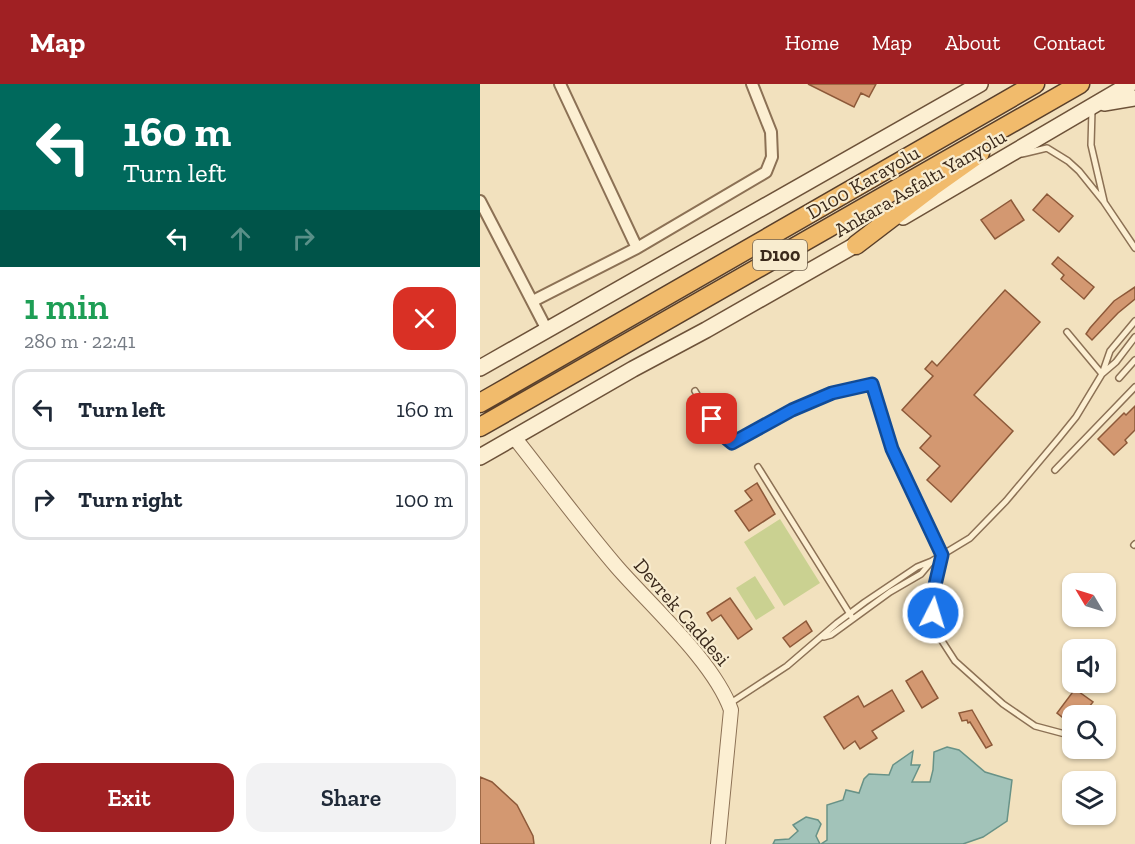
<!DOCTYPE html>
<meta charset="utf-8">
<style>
body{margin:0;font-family:"Zilla Slab",serif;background:#f2f2f3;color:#1f2937;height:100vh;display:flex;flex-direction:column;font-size:22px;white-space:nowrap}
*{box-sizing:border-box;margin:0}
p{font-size:20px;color:#747a83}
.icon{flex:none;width:33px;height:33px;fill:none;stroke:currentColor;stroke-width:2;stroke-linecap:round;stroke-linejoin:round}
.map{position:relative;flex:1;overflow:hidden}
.details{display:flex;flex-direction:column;background:#fff;width:480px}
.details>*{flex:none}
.top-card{background:#00695c;color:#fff;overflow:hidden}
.needle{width:39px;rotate:308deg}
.controls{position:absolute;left:582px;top:489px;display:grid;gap:12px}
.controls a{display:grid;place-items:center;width:54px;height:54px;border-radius:12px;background:#fff;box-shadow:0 2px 4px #0004;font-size:30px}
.pin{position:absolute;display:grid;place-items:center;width:51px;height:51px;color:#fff;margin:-26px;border-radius:12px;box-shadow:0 3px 9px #0006}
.me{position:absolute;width:66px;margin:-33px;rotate:5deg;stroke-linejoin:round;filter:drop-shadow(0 0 4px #0008)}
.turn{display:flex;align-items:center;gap:21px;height:126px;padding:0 24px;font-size:27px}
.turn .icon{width:78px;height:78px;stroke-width:2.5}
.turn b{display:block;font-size:42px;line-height:51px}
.lanes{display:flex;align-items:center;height:57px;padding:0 24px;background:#0003;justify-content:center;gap:30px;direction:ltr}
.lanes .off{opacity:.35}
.round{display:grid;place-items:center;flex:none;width:63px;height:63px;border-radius:18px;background:#f2f2f3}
.overview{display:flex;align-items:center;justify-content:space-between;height:102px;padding:0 24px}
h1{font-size:36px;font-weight:600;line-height:45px;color:#1e9e55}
.button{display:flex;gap:12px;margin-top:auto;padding:12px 24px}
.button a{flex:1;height:69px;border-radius:18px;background:#a02023;color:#fff;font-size:24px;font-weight:600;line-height:69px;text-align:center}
.button a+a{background:#f2f2f3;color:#1f2937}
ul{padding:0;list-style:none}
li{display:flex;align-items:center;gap:18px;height:81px;margin:0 12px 9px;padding:0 12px;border:3px solid #e0e1e3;border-radius:18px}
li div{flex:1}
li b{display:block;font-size:22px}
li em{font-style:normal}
header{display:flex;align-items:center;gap:36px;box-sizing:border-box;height:84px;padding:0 30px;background:#a02023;color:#fff}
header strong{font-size:28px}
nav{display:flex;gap:33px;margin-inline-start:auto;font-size:21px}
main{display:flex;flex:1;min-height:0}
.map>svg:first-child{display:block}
</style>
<header>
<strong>Map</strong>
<nav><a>Home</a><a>Map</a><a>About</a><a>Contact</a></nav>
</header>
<main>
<section class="details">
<div class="top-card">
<div class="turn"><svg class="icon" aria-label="left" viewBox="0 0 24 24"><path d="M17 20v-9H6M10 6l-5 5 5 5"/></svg><div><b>160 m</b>Turn left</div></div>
<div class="lanes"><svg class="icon" aria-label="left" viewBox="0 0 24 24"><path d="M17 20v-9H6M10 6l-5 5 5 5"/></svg><svg class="icon off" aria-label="ahead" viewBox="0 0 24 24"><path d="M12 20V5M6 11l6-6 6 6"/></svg><svg class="icon off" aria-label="right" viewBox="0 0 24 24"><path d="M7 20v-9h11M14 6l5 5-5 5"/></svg></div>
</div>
<div class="overview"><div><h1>1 min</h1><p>280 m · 22:41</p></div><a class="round" style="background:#d93025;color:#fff"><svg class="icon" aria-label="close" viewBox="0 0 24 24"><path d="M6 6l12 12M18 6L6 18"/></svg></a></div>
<ul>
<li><svg class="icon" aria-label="left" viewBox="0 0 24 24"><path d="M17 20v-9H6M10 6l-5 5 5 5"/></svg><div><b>Turn left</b></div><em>160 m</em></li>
<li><svg class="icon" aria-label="right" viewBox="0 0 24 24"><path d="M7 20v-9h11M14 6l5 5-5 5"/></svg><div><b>Turn right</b></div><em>100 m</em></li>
</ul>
<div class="button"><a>Exit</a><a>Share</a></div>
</section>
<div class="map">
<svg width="655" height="760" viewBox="0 0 655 760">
<rect width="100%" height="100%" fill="#f2e1be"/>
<path fill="#cad191" d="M300 435 340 499 304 522 264 458Z
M275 492 295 524 276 536 256 504Z"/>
<path fill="#a2c3b9" stroke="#689287" stroke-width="1.5" d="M467 663 479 666 505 688 532 696 527 737 503 753 483 760H341L347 756V721L363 716 366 706 379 709 384 695 389 690 409 691 413 681 433 667 431 681H440L432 698H450L453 686 454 668Z
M326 733 338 736 341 740 336 752 340 760H293L295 756 309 755 318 747 313 741Z"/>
<path fill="#d39871" stroke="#8d5939" stroke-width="1.5" d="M328 0H396L389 13 381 9 374 23Z
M567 110 593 132 579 148 553 126Z
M531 116 544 136 515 155 501 136Z
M578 173 614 203 604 215 581 195 584 191 572 180Z
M655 203V215L638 229 612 256 606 250 610 244 634 217Z
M525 206 560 238 494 311 533 347 471 418 447 396 460 382 440 364 451 352 422 326 453 292 445 285 452 277 457 282Z
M655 322V346L645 356 647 359 634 371 618 355 644 329 646 331Z
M277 399 295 430 269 447 255 427 272 416 265 407Z
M250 514 272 545 258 555 241 531 232 537 227 529Z
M326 537 332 547 310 563 303 554Z
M442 587 458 614 442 624 426 597Z
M595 605 613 618 602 632H592L591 640 577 629Z
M412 606 424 627 392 647 397 654 380 665 375 657 364 665 344 633 378 612 384 623Z
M492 626 512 661 506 664 490 638 488 639 487 636 482 637 479 629Z
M0 693 12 698 37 721 53 752 54 760H0Z"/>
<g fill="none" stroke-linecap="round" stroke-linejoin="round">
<defs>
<path id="service" d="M612 26 611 61 624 117
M542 70 567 64 588 77 599 87 624 118 655 164
M655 237 630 267 622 290 636 278 655 253
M639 294 655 276
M215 307 240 349 252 359 312 326 352 309 392 300 412 365 462 471 452 514 453 543 475 577 523 620 555 642 585 650 592 645
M278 383 373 535
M575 386 655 303
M654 461 655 460
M344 553 351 551 410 508 441 490 451 478
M249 620 307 582 357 539 385 518 437 483 452 477 490 454 526 417 579 354 596 333 622 290 587 248
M614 632 619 628"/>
<path id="minor" d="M0 117 67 246
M157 164 286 88 292 73 291 48 272 0
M53 217 157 164 80 0"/>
<path id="tertiary" d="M34 353C68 396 101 441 137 483 171 522 234 578 251 626L238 760"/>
<path id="secondary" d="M624 19 655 14
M423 133 650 0
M0 284 500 0
M0 373 153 285 226 246 384 156"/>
<path id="trunk" d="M376 161 452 103 500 69
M0 319 555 0
M0 343 600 0"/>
</defs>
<use href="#service" stroke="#8c7155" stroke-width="8"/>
<use href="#minor" stroke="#8c7155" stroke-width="14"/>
<use href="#tertiary" stroke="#8c7155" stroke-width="16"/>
<use href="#secondary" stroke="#6d5239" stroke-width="18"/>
<use href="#trunk" stroke="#593f2a" stroke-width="21"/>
<use href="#service" stroke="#fcefd2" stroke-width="5"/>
<use href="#minor" stroke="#fcefd2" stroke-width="10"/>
<use href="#tertiary" stroke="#fcefd2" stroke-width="14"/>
<use href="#secondary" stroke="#fcefd2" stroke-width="15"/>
<use href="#trunk" stroke="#f1bb6c" stroke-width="18"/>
</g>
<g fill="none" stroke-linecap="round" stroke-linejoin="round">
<defs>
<path id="route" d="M232 335 240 349 252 359 312 326 352 309 392 300 412 365 462 471 452 514 453 529"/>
</defs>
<use href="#route" stroke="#114b97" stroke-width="15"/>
<use href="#route" stroke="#1a73e8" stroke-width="10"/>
</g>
<g text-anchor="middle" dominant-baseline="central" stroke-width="4.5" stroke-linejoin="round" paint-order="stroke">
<rect fill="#f8eccf" stroke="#736451" stroke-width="1.5" x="273" y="156" width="54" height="30" rx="4.5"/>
<g font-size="18" font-weight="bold" fill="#3a291b">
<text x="300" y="171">D100</text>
</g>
<g font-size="20" fill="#3a291b" stroke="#f8eccf">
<text transform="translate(383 98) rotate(-30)">D100 Karayolu</text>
<text transform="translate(440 99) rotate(-30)">Ankara Asfaltı Yanyolu</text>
<text transform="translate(202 528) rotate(49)">Devrek Caddesi</text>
</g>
</g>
</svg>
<div class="controls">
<a><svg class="needle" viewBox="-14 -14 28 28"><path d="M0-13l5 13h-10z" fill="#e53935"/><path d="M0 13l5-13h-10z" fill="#747a83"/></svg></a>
<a><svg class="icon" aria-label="sound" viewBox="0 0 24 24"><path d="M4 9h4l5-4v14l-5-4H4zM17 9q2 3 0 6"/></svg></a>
<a><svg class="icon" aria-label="search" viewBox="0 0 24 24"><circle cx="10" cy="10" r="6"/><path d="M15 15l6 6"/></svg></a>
<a><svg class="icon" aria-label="layers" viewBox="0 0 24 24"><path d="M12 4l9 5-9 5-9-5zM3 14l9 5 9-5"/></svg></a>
</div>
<div class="pin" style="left:232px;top:335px;background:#d93025"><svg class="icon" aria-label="arrive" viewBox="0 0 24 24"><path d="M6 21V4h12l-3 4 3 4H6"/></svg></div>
<svg class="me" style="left:453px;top:529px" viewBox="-20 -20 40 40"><circle r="17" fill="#1a73e8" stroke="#fff" stroke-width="3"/><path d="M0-11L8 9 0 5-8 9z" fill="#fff"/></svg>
</div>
</main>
